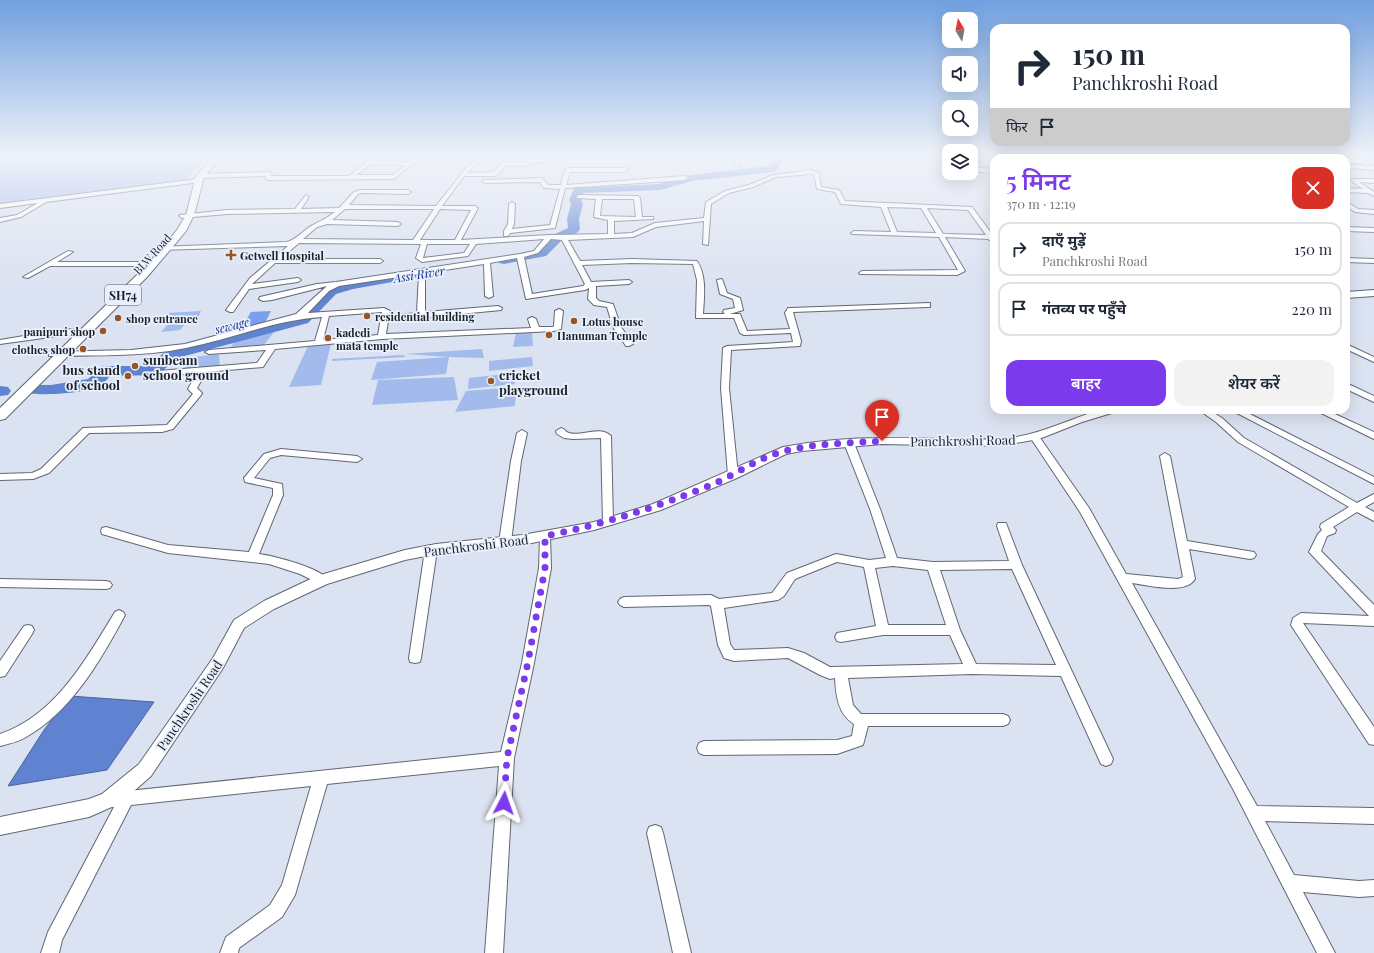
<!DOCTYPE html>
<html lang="hi">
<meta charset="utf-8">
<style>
body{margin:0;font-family:"Playfair Display","Noto Sans Devanagari",serif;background:#f2f2f3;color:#1f2937;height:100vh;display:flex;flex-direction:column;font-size:15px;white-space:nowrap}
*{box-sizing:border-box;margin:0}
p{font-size:13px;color:#747a83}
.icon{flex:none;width:22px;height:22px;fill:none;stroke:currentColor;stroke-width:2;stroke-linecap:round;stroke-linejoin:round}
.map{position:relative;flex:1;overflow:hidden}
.panel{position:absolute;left:990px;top:154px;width:360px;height:260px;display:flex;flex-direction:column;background:#fff;border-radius:12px;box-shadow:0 4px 16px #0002}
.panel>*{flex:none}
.guide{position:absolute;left:990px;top:24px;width:360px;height:122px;border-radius:12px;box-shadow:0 4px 16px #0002;background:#fff;color:#1f2937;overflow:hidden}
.needle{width:26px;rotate:350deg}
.tools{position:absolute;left:942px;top:12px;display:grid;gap:8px}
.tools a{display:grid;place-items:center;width:36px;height:36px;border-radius:8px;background:#fff;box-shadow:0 4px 16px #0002;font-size:20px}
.pin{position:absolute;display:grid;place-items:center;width:34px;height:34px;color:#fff;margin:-41px -17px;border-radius:50% 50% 50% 0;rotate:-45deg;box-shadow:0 0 4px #0007}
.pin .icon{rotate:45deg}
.me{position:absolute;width:44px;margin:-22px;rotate:4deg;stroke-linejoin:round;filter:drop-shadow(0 0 3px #0008)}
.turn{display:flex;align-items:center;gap:14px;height:84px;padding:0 16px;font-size:18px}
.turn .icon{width:52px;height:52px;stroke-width:2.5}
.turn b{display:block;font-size:28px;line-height:34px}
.then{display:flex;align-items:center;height:38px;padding:0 16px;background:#0003;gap:8px;font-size:15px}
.round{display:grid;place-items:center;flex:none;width:42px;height:42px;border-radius:12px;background:#f2f2f3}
.overview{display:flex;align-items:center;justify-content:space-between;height:68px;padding:0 16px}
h1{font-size:24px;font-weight:600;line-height:30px;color:#7c3aed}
.button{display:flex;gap:8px;margin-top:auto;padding:8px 16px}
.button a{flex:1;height:46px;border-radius:12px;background:#7c3aed;color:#fff;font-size:16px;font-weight:600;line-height:46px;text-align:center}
.button a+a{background:#f2f2f3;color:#1f2937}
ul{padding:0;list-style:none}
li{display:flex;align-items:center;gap:12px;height:54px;margin:0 8px 6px;padding:0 8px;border:2px solid #e0e1e3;border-radius:12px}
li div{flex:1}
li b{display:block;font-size:15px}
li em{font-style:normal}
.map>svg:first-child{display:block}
</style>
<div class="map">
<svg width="1374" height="953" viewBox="0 0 1374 953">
<rect width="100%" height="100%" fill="#dbe2f1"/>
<path fill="#a2baec" d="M0 155H210L186 180 0 203Z
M201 311 198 318 160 321 167 313Z
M170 322H187L180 330 161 332Z
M278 327 263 346 229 349 237 339Z
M532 332 533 346 513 347 516 333Z
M331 344 321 385 289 387 308 346Z
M482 349 484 358 449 357 446 374 371 380 377 362 448 357 405 354Z
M219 354 220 368 183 371 194 357Z
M403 355 406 357 332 361V359Z
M532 357 533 366 489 371V361Z
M514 373 515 384 468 389 469 378Z
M454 377 458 400 372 405 378 380Z
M516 387 515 406 455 412 466 391Z"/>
<path fill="#7a9ff0" d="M271 311 265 323 241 328 251 312Z"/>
<path fill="#5f83d1" stroke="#4b659d" d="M70 696 154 702 107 770 8 786 44 730Z"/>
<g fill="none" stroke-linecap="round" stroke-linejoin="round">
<path stroke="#4b659d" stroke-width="2.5" d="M316 304 333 288"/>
<path fill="#5f83d1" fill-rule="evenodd" d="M776 155H786L776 171 772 172 692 181 660 190 583 193 581 200 583 204 579 219 580 229 578 232 561 241 546 256 504 264 499 263 497 260 499 257 537 250 553 235 568 228 567 219 571 204 569 200 574 188 659 184 691 175 769 166Z
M427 268 432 269 434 272 432 275 353 289 336 294 308 323 177 358 158 375 110 376C107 379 103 385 99 387 85 393 40 396 26 393L23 389 26 385H51L88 379 100 367 106 366H148L165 352 298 317 326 288 351 281Z
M0 386 8 387 11 391 8 395 0 396Z"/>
<defs>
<path id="minor" d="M375 155H381L375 161 409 162 418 155H423L394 179 268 180 265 178 266 176 200 178 197 176 200 174 269 172 272 174 271 176H349ZM371 164 405 165 393 175H356Z
M482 155 510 156 507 162H526L529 159H541V155L599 156 601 157 599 158H546L545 162 531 163 528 166H505L496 176H464L442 206H475L478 208 461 240 550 235 608 234V220L594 217 596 199 577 198 576 197 579 195 638 196 640 198 642 217H653V219L614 221V234L632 233 655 223 704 218 706 202 725 191 749 185 773 175 811 170 819 173 821 187 839 190 845 201 972 207 994 237V243L988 239 945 237 965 271 957 275 860 274 859 273 862 271 958 270 939 237 852 234 851 233 854 231 891 232 881 207 841 204 835 192 817 189 814 174H811L776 177 753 187 729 193 711 204 708 245 703 244 704 221 656 227 633 237 568 240 580 261 632 259 697 261C707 276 704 297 703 314H725L723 312 724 310 735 308 733 299 720 294 717 280 722 279 727 293 740 298 743 310 730 314H740L747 331 790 329 785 313 788 308H791L930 303V307H927L793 312 801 341 800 346 731 350 729 388 738 475 733 478 728 475 721 388 723 348 727 346 793 342 791 333 744 335 740 333 734 318H696L697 280 693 264 632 263 582 265 591 282 629 280 632 282 629 284 596 286V298L599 301 613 304 621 327 633 344 629 346H626L613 327 607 307 594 305 588 299 589 288 585 290 526 299 517 258 490 263 493 296 489 298 485 296 484 264 425 273V312L498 306 502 308 501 310 388 321 386 334 531 328 528 319 532 317 536 319 539 327H553L554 326 555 311 559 309 563 311 561 329 554 331 382 339 275 349 263 367 206 372 197 388 202 393 201 395 173 429 162 432 89 433 49 473 33 479 0 480V474L32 473 41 469 83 428 167 425 193 394 188 389 197 373 161 376 158 375V371L257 363 266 350 209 354 205 352 209 350 315 341 322 317C275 320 231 339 186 348 142 357 96 355 52 356H49V352L131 350 185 344 296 314 327 286 272 300 263 301 259 299 260 297 317 284 336 282 520 254 534 251 544 239 476 244 468 256 422 262 416 258 421 244 299 243 280 259H380L383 261 380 263H275L252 284 298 278 301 280 298 282 249 289 233 312H230L226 310 250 278 288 246 159 250 157 249V247L287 242C298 239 303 230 313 225 322 220 326 219 335 212L227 214 182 218 179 216 180 215 227 210 295 209 306 195 309 197 301 209 339 208 354 192 360 190H408L411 192 408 194 362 193 358 194 349 205 436 206 467 167ZM487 156 505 158 494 172 467 173 480 160ZM602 199H634L636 217 600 216ZM887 207 921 208 936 233 897 232ZM927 208 968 210 986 235 943 234ZM345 209H434L413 240 303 239 317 227 327 224 398 226 401 224 398 222 332 220ZM440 209 471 210 455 240H420ZM551 239 562 240 585 284 583 286 532 294 524 257 538 253ZM427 244H470L464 253 423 258ZM419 274 417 313 389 316 390 311 384 308 308 313 329 291 339 286ZM382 312 378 335 323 340 329 316Z
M734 155H739L740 166 735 165Z
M1012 155 1092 157 1094 158H1053Z
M1127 155 1255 157 1257 158H1098L1100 157Z
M1368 155 1374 156 1361 163H1346V159H1360Z
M1350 165 1374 166V170L1348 168Z
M971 167 994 169V173L971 171Z
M568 168H625L628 170 625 172H570L566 185 685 176 688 178 685 180 565 188 555 228 510 233 508 236H504V231L508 224 509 204 512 202 515 204 514 224 512 229 550 225 560 189 544 188 540 182 485 183 482 181 483 180 542 178 548 185H561L565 170Z
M1351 179H1374V183L1359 182 1374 192V196L1368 193 1346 192V188L1363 189 1351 181Z
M43 200 48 201 21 217 0 222V218L17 215Z
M1346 201 1358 209 1374 210V214L1355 212 1346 206Z
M1346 227 1374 228V232L1346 231Z
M68 251 73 252 57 262H143L146 264 143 266H50L28 278 23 277Z
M1346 258 1374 259V263L1346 262Z
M76 329H79V333L0 344V340L60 330Z
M1346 344 1374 357V362L1346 349Z
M1346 383 1374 396V402L1346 389Z
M1199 410H1209L1222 418 1244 438 1357 503 1374 494V502L1365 507 1374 512V521L1357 512 1333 527 1336 530 1335 533 1327 536 1321 551 1374 605V626L1303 623 1374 727V745L1369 744 1291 625 1293 618 1301 613 1369 616 1309 552 1318 534 1322 530 1320 527 1321 524 1349 507 1238 442 1216 422Z
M1231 410H1242L1374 477V484Z
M1315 410H1326L1374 432V439Z
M561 428C565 429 565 432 569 433 582 437 600 425 611 436L613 522 612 525H604L603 522 601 438 573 439 564 438 557 434 556 431Z
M522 430 527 433 521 461 511 542 509 545H501L499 542 511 461 517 433Z
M1035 434 1038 435 1089 508 1126 574 1178 579 1183 577 1160 456 1165 453 1170 456 1187 541 1254 552 1256 555 1254 558 1250 559 1189 549 1195 579C1186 595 1147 585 1132 583L1257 806 1374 808V824L1265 821 1294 875 1359 881 1374 880V896L1359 897 1303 892 1335 953H1317L1233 789 1080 512 1030 437Z
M849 440 854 443 880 509 897 558 933 562 1009 561 997 526 998 523H1006L1022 565 1113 759 1111 764 1106 766 1101 764 1061 676 972 674 848 678 853 705 861 714H1003L1008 716 1010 720 1008 724 1003 726H868L863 745 837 754 704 755 699 753 697 748 699 743 704 741 837 740 852 736 854 724C838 714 836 696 835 678L830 679 820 675 788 658 734 661 724 658 718 645 711 606 709 605 624 607 620 605 618 602 620 599 624 597 711 595 719 599 772 593 787 573 836 554 869 560 886 558 870 509 844 443ZM837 562 864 567 876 626 837 633 835 637 837 641 841 642 883 635H950L963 664 830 667 804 653 788 648 734 650 730 644 724 608 778 600 784 596 795 579ZM893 566 928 570 946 625H888L875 568ZM1012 569 1056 665 976 664 960 630 940 570Z
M281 449 357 456 362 459 357 462 281 455 270 458 254 478 282 484 283 495 259 554C274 556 321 568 328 580L326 583 322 584 318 583 300 574 269 564 168 553 102 534 101 531 102 528 106 527 168 545 249 552 273 495V488L245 482 244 478 264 454Z
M545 532 549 533 550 536 551 568 534 663 514 758 503 953H485L499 766 327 784 295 895 282 917 239 948 238 953H220L226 937 270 905 282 885 311 786 131 805 62 940 59 953H41L48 932 114 807H109L104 805 101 800 104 795 109 793 501 752 522 663 539 568 540 536 541 533Z
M431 546 435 547 437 550 421 658 420 662 415 663 410 662 409 658 425 550 427 547Z
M0 579 106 581 110 582 112 585 110 588 106 589 0 587Z
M119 610 123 612 125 615C101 660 71 712 26 737 18 742 8 744 0 746V734C56 715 86 659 115 612Z
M28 625 32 626 34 630 32 634 5 676 0 677V661L24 626Z
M655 825 661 827 663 833 691 953H673L647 833 649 827Z"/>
<path id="tertiary" d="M1243 155H1249V158H1243Z
M198 179 200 180V182L0 208V204Z
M1374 290V296L1346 298V292Z
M1100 410H1116L1115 412 1082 422 1039 439 1010 444 980 446 882 444 802 451 786 454 737 478 661 510 594 530 522 545 436 554 405 560 327 584 274 609 244 628 223 668 151 776 134 791 114 806 89 817 0 835V817L89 799 102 794 139 764 213 658 234 620 264 601 317 576 405 550 436 544 522 535 594 522 653 504 783 447C815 441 850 438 883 438 925 437 968 442 1010 438 1041 434 1070 419 1100 410Z"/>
<path id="primary" d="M215 155H222L204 177 194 215 186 231 170 250 147 277 5 419 0 420V408L139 273 164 246 177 230 186 215 196 176Z"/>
</defs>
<use href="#minor" stroke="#616773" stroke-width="2"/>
<use href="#tertiary" stroke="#616773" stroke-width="2"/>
<use href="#primary" stroke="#616773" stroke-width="2"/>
<use href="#minor" fill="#fff" fill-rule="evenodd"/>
<use href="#tertiary" fill="#fff" fill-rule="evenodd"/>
<use href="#primary" fill="#fff" fill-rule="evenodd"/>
</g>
<linearGradient id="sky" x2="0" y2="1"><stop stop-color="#71a0df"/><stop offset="0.54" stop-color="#eff2f9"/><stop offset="1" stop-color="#eff2f9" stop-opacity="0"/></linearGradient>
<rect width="1374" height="289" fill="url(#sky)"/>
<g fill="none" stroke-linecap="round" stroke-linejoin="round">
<path stroke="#7c3aed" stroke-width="7" stroke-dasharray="0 12.6" d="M504 803 507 758 528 662 545 568V536C604 524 655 508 711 485 735 475 759 457 785 451 816 443 850 443 882 441"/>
</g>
<g fill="#975523" stroke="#e8f0fe" stroke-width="1.5">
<path d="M229 249h4v4h4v4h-4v4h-4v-4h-4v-4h4z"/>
<circle cx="367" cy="316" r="4"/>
<circle cx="118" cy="318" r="4"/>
<circle cx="574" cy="321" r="4"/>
<circle cx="103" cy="331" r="4"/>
<circle cx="549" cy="335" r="4"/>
<circle cx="328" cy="338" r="4"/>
<circle cx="83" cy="349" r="4"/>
<circle cx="135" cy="366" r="4"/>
<circle cx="128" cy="376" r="4"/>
<circle cx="491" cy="381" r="4"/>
</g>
<g text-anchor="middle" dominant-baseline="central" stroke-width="3.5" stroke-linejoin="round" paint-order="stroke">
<g font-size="11" fill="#1d1f24" stroke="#e8f0fe">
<text transform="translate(152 254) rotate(-48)">BLW Road</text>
</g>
<g font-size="11" font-weight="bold" fill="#1d1f24" stroke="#e8f0fe" text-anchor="start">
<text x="240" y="255">Getwell Hospital</text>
<text x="375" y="316">residential building</text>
<text x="126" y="318">shop entrance</text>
<text x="582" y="321">Lotus house</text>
<text x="95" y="331" text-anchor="end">panipuri shop</text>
<text x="336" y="332">kadedi<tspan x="336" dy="13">mata temple</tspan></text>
<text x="557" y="335">Hanuman Temple</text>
<text x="75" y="349" text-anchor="end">clothes shop</text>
</g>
<g font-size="12" font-style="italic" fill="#0c2a85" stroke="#e8f0fe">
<text transform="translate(419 274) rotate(-9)">Assi River</text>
<text transform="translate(232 325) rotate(-14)">sewage</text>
</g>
<rect fill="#e8f0fe" stroke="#5a5e65" stroke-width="1" x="105" y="285" width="36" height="20" rx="3"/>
<g font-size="12" font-weight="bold" fill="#1d1f24">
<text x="123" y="295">SH74</text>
</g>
<g font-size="13" font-weight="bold" fill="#1d1f24" stroke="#e8f0fe" text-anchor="start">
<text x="143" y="359">sunbeam<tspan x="143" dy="15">school ground</tspan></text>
<text x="120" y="369" text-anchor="end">bus stand<tspan x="120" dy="15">of school</tspan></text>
<text x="499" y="374">cricket<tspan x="499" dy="15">playground</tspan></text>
</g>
<g font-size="13" fill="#1d1f24" stroke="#e8f0fe">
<text transform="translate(963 440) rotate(-1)">Panchkroshi Road</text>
<text transform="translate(476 545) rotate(-7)">Panchkroshi Road</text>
<text transform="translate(189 705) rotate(-56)">Panchkroshi Road</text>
</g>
</g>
</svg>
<div class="tools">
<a><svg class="needle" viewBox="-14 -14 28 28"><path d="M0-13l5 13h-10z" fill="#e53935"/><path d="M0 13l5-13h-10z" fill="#747a83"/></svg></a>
<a><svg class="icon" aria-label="sound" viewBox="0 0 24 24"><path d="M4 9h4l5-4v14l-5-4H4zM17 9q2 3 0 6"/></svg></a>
<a><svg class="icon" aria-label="search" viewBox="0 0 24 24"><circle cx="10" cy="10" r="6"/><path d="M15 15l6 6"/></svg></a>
<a><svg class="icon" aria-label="layers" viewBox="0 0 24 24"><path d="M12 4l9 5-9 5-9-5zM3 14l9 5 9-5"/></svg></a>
</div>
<div class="pin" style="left:882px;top:441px;background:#d93025"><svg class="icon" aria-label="arrive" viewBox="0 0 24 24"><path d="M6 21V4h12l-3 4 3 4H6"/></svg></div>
<svg class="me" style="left:504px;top:803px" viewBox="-20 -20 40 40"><path d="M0-17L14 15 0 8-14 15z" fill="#7c3aed" stroke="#fff" stroke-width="4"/></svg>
<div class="guide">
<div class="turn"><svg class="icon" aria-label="right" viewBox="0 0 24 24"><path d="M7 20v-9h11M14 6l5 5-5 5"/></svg><div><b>150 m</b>Panchkroshi Road</div></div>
<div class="then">फिर<svg class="icon" aria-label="arrive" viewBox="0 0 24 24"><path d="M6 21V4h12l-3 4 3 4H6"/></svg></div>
</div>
<section class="panel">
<div class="overview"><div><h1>5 मिनट</h1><p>370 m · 12:19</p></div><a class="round" style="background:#d93025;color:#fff"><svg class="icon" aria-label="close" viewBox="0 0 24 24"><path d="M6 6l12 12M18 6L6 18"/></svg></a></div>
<ul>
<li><svg class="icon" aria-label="right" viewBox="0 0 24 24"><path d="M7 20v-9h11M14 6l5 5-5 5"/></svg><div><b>दाएँ मुड़ें</b><p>Panchkroshi Road</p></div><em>150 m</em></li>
<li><svg class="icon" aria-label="arrive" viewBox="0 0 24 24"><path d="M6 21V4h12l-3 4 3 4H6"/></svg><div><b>गंतव्य पर पहुँचे</b></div><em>220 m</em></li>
</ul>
<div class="button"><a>बाहर</a><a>शेयर करें</a></div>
</section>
</div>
